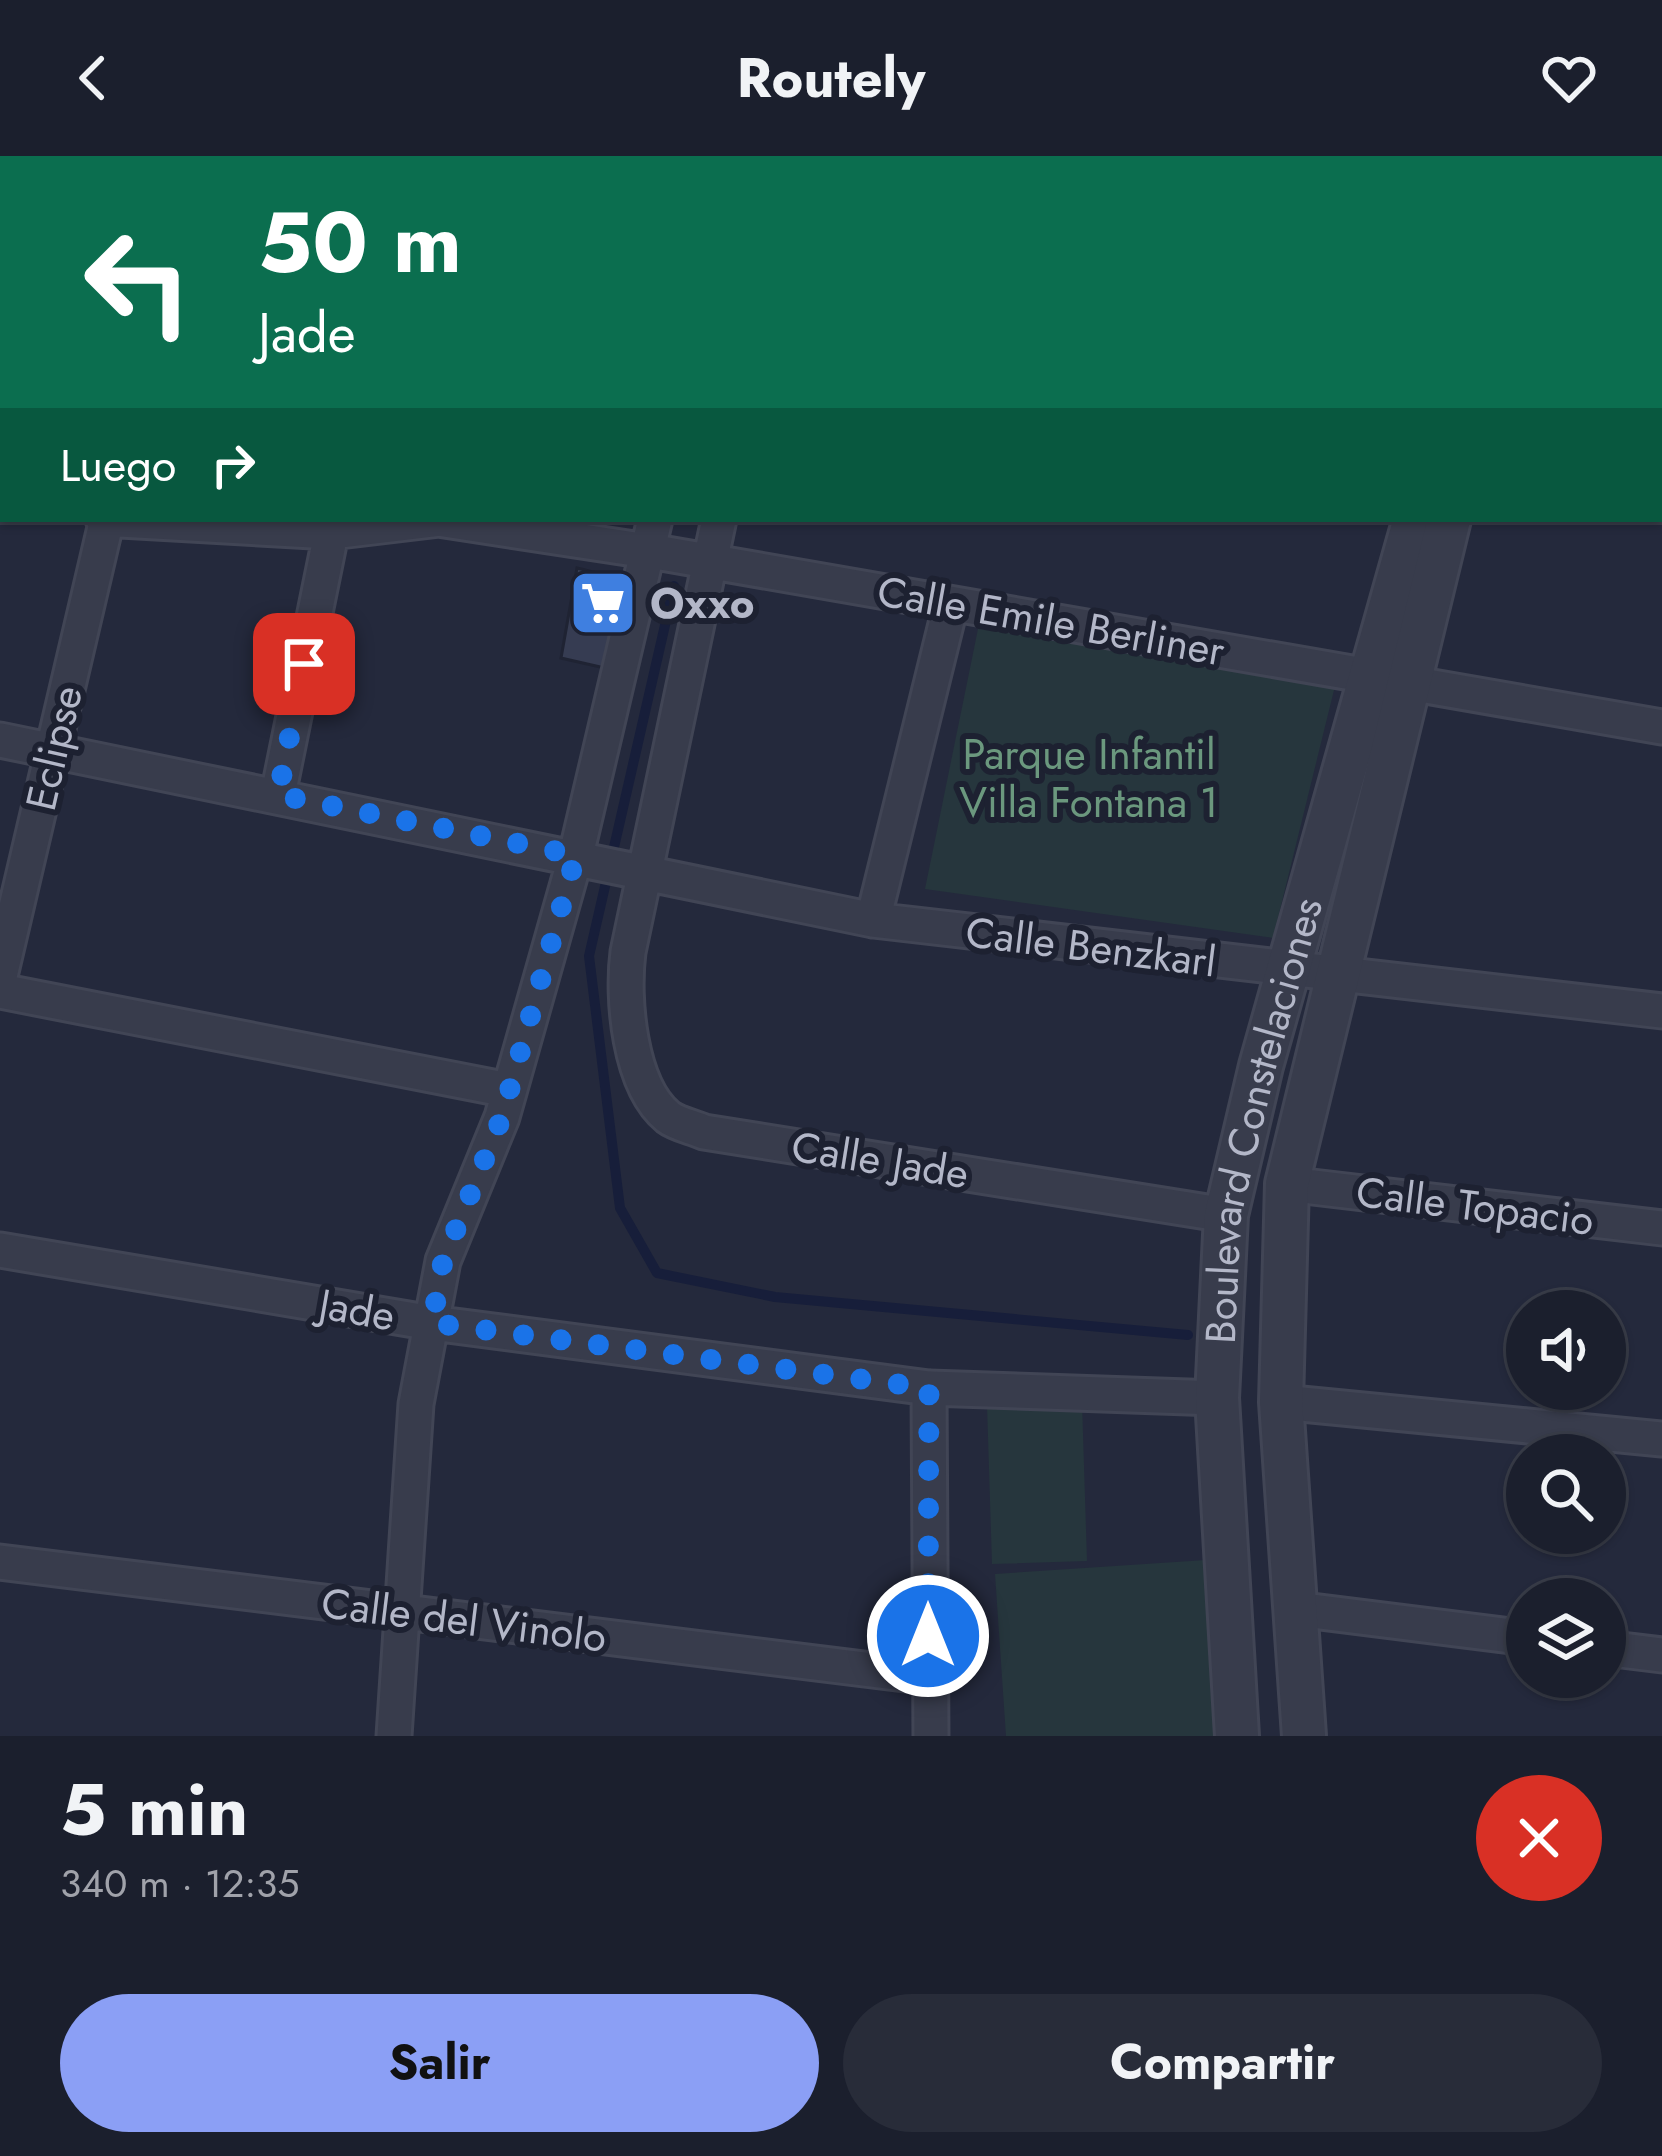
<!DOCTYPE html>
<html lang="es">
<meta charset="utf-8">
<style>
body{margin:0;font-family:Jost,sans-serif;background:#282c39;color:#f1f3f6;height:100vh;display:flex;flex-direction:column;font-size:45px;white-space:nowrap}
*{box-sizing:border-box;margin:0}
p{font-size:39px;color:#a0a2aa}
.icon{flex:none;width:66px;height:66px;fill:none;stroke:currentColor;stroke-width:2;stroke-linecap:round;stroke-linejoin:round}
.map{position:relative;height:1580px;overflow:hidden}
.sheet{display:flex;flex-direction:column;background:#1b1f2d;flex:1}
.sheet>*{flex:none}
.guide{position:absolute;left:0px;top:0px;width:1662px;height:366px;box-shadow:0 3px 9px #0004,0 0 0 3px #393d49;background:#0b6e4f;color:#fff;overflow:hidden}
.fabs{position:absolute;left:1506px;top:1134px;display:grid;gap:24px}
.fabs a{display:grid;place-items:center;width:120px;height:120px;border-radius:50%;background:#1b1f2d;box-shadow:0 3px 9px #0004,0 0 0 3px #393d49;font-size:60px}
.pin{position:absolute;display:grid;place-items:center;width:102px;height:102px;color:#fff;margin:-51px;border-radius:24px;box-shadow:0 6px 18px #0006}
.me{position:absolute;width:132px;margin:-66px;rotate:0deg;stroke-linejoin:round;filter:drop-shadow(0 0 9px #0008)}
.turn{display:flex;align-items:center;gap:42px;height:252px;padding:0 60px;font-size:54px}
.turn .icon{width:156px;height:156px;stroke-width:2.5}
.turn b{display:block;font-size:84px;line-height:102px}
.then{display:flex;align-items:center;height:114px;padding:0 60px;background:#0003;gap:24px;font-size:45px}
.round{display:grid;place-items:center;flex:none;width:126px;height:126px;border-radius:63px;background:#282c39}
.summary{display:flex;align-items:center;justify-content:space-between;height:204px;padding:0 60px}
h1{font-size:72px;font-weight:700;line-height:90px}
.button{display:flex;gap:24px;margin-top:auto;padding:24px 60px}
.button a{flex:1;height:138px;border-radius:72px;background:#8b9ff5;color:#111;font-size:48px;font-weight:700;line-height:138px;text-align:center}
.button a+a{background:#282c39;color:#f1f3f6}
header{display:flex;justify-content:space-between;align-items:center;height:156px;padding:0 60px;background:#1b1f2d;font-size:54px;font-weight:700}
.map>svg:first-child{display:block}
</style>
<header><svg class="icon" aria-label="back" viewBox="0 0 24 24"><path d="M15 5l-7 7 7 7"/></svg>Routely<svg class="icon" aria-label="heart" viewBox="0 0 24 24"><path d="M12 20l-8-8c-3-5 5-10 8-4 3-6 11-1 8 4z"/></svg></header>
<div class="map">
<svg width="1662" height="1580" viewBox="0 0 1662 1580">
<rect width="100%" height="100%" fill="#24293c"/>
<path fill="#26363d" d="M979 468 1335 530 1273 782 925 733Z
M1082 1246 1087 1405 992 1408 987 1249Z
M1206 1404 1217 1580H1006L995 1418Z"/>
<g fill="none" stroke-linecap="round" stroke-linejoin="round">
<path stroke="#171e3a" stroke-width="10" d="M746 3 747 0
M674 430 589 800 620 1052 657 1117 775 1141 1188 1179"/>
</g>
<path fill="#363c52" stroke="#1f2333" stroke-width="3" d="M577 412 630 425 609 513 561 502Z"/>
<g fill="none" stroke-linecap="round" stroke-linejoin="round">
<defs>
<path id="minor" d="M190 3V0
M0 34 3 35
M1659 327 1662 328
M0 338 3 339
M103 363 331 376 440 363
M438 363 667 398 1662 571
M719 363 628 796C622 842 629 929 668 961 677 968 693 971 704 976L1226 1059
M0 584 873 764 1662 855
M278 639 334 363
M873 764 951 448
M0 820 107 363
M0 835 508 934
M1287 1028 1662 1072
M0 1094 432 1167 929 1232 1217 1242
M929 1232 931 1580
M1281 1246 1662 1283
M0 1406 929 1521
M1296 1453 1527 1482
M1605 1492 1662 1499
M394 1580 416 1248 443 1105 502 961 576 699 655 363"/>
<g id="tertiary">
<path d="M1527 3V0"/>
<path id="s1" d="M1237 1580 1217 1242 1226 1059 1261 910 1415 363"/>
<path d="M1304 1580 1281 1246 1287 1028 1449 363"/>
</g>
</defs>
<use href="#minor" stroke="#414555" stroke-width="39"/>
<use href="#tertiary" stroke="#414555" stroke-width="48"/>
<use href="#minor" stroke="#383c4c" stroke-width="33"/>
<use href="#tertiary" stroke="#383c4c" stroke-width="42"/>
</g>
<g fill="none" stroke-linecap="round" stroke-linejoin="round">
<path stroke="#1a73e8" stroke-width="21" stroke-dasharray="0 37.8" d="M304 508 278 639 576 699 502 961 443 1105 432 1167 929 1232 928 1480"/>
</g>
<defs>
<symbol id="supermarket-square" viewBox="-11 -11 22 22"><rect x="-9" y="-9" width="18" height="18" rx="4" fill="#3f7fe0" stroke="#1d2131"/><path d="M-6-5.5h2.5l.6 2H6L4.5 2H-2.5L-4.4-4H-6ZM-1.5 3.2a1.3 1.3 0 1 0 .1 0ZM3 3.2a1.3 1.3 0 1 0 .1 0Z" fill="#fff"/></symbol>
</defs>
<g fill-rule="evenodd">
<use href="#supermarket-square" x="565" y="409" width="76" height="76"/>
</g>
<g text-anchor="middle" dominant-baseline="central" stroke-width="12" stroke-linejoin="round" paint-order="stroke">
<g font-size="42" font-weight="bold" fill="#b3b7c8" stroke="#1d2131" text-anchor="start">
<text x="650" y="447">Oxxo</text>
</g>
<g font-size="42" fill="#b3b7c8" stroke="#1d2131">
<text transform="translate(1051 465) rotate(10)">Calle Emile Berliner</text>
<text transform="translate(54 592) rotate(-77)">Eclipse</text>
<text transform="translate(1091 791) rotate(7)">Calle Benzkarl</text>
<text stroke="none"><textPath href="#s1" startOffset="621">Boulevard Constelaciones</textPath></text>
<text transform="translate(880 1004) rotate(9)">Calle Jade</text>
<text transform="translate(1475 1050) rotate(7)">Calle Topacio</text>
<text transform="translate(357 1154) rotate(10)">Jade</text>
<text transform="translate(464 1464) rotate(7)">Calle del Vinolo</text>
</g>
<g font-size="42" fill="#6b987e" stroke="#1d2131">
<text x="1089" y="598">Parque Infantil<tspan x="1089" dy="48">Villa Fontana 1</tspan></text>
</g>
</g>
</svg>
<div class="fabs">
<a><svg class="icon" aria-label="sound" viewBox="0 0 24 24"><path d="M4 9h4l5-4v14l-5-4H4zM17 9q2 3 0 6"/></svg></a>
<a><svg class="icon" aria-label="search" viewBox="0 0 24 24"><circle cx="10" cy="10" r="6"/><path d="M15 15l6 6"/></svg></a>
<a><svg class="icon" aria-label="layers" viewBox="0 0 24 24"><path d="M12 4l9 5-9 5-9-5zM3 14l9 5 9-5"/></svg></a>
</div>
<div class="pin" style="left:304px;top:508px;background:#d93025"><svg class="icon" aria-label="arrive" viewBox="0 0 24 24"><path d="M6 21V4h12l-3 4 3 4H6"/></svg></div>
<svg class="me" style="left:928px;top:1480px" viewBox="-20 -20 40 40"><circle r="17" fill="#1a73e8" stroke="#fff" stroke-width="3"/><path d="M0-11L8 9 0 5-8 9z" fill="#fff"/></svg>
<div class="guide">
<div class="turn"><svg class="icon" aria-label="left" viewBox="0 0 24 24"><path d="M17 20v-9H6M10 6l-5 5 5 5"/></svg><div><b>50 m</b>Jade</div></div>
<div class="then">Luego<svg class="icon" aria-label="right" viewBox="0 0 24 24"><path d="M7 20v-9h11M14 6l5 5-5 5"/></svg></div>
</div>
</div>
<section class="sheet">
<div class="summary"><div><h1>5 min</h1><p>340 m · 12:35</p></div><a class="round" style="background:#d93025;color:#fff"><svg class="icon" aria-label="close" viewBox="0 0 24 24"><path d="M6 6l12 12M18 6L6 18"/></svg></a></div>
<div class="button"><a>Salir</a><a>Compartir</a></div>
</section>
